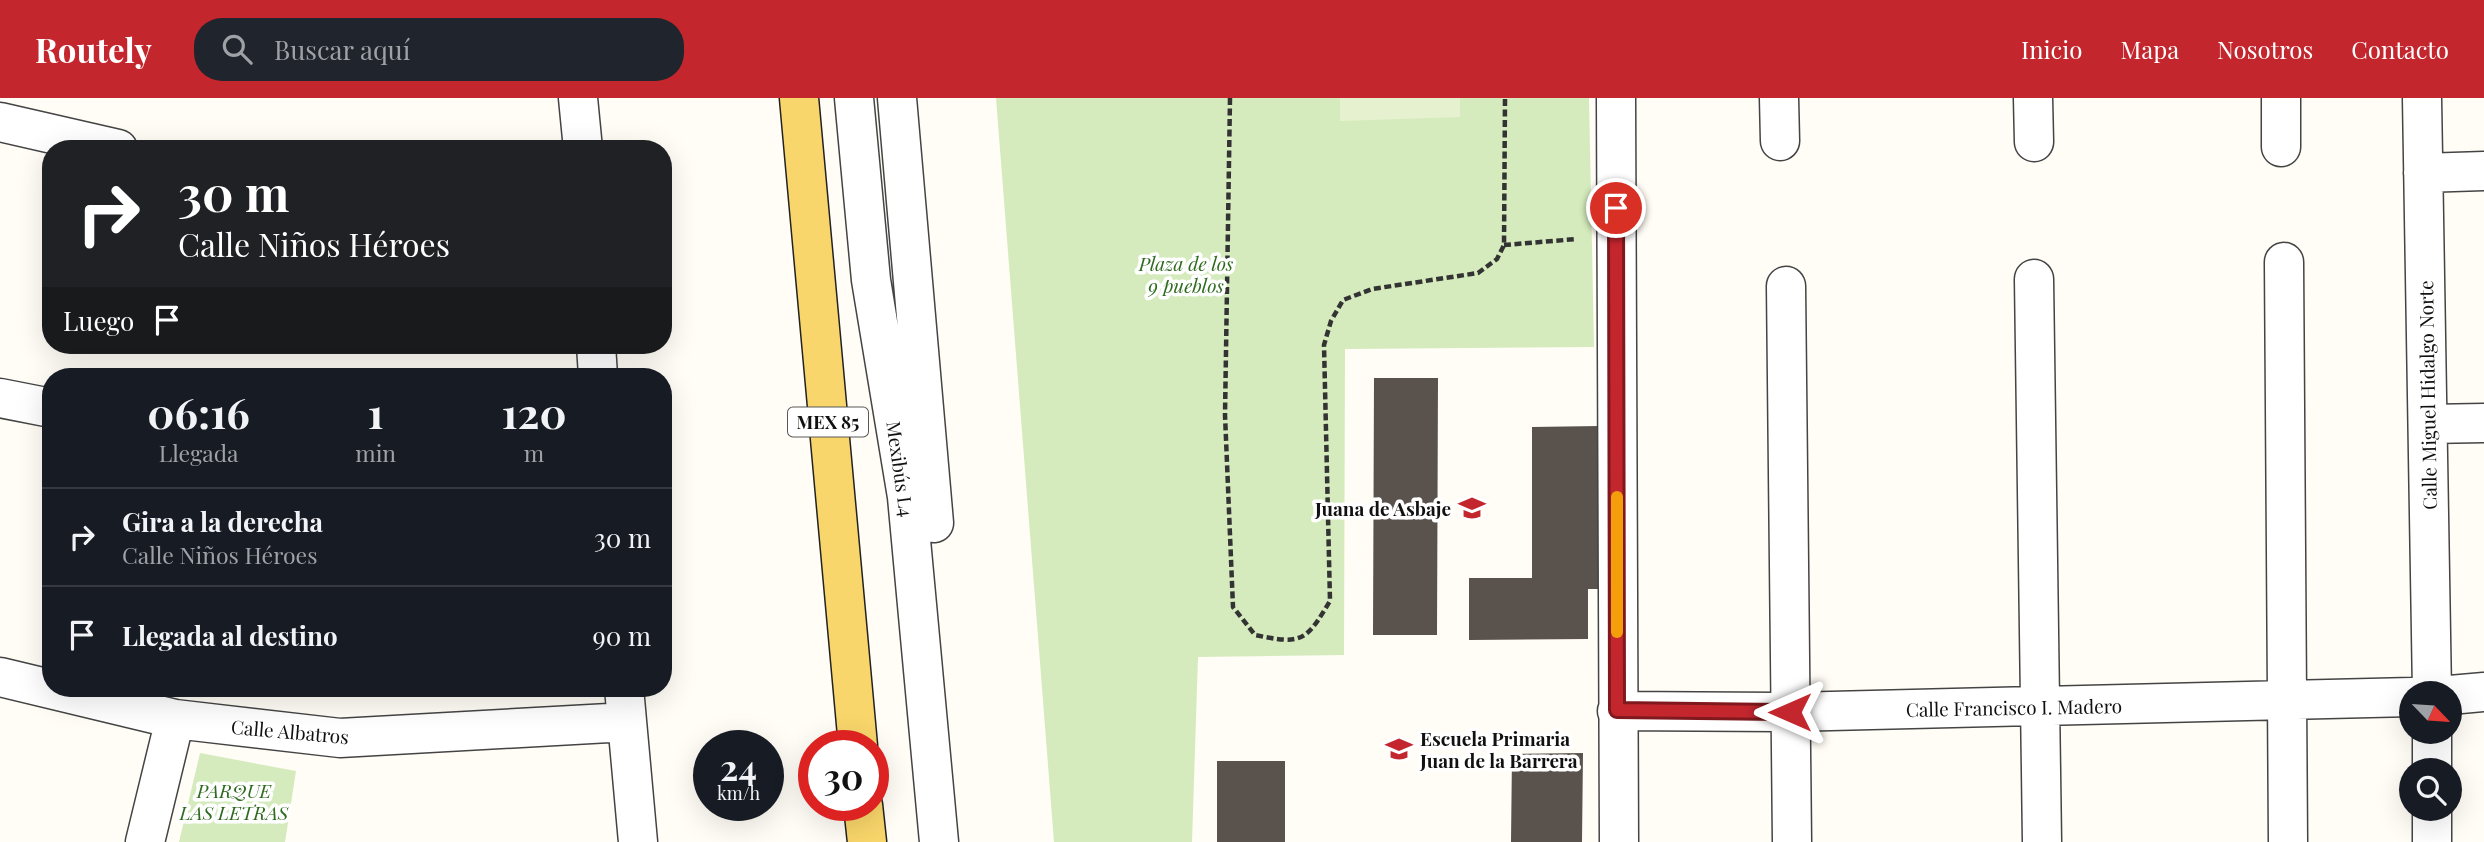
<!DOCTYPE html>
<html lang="es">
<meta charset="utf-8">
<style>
body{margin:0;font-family:"Playfair Display",serif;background:#20242c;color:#f1f3f6;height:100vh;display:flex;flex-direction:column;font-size:26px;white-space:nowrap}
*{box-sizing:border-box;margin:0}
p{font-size:23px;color:#9ea1a6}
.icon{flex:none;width:38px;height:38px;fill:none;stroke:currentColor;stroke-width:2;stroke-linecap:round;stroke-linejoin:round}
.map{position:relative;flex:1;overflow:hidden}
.details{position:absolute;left:42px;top:270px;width:630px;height:329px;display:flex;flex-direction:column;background:#171b24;border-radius:28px;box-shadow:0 7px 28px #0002}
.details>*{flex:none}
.guide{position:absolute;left:42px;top:42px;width:630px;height:214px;border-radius:28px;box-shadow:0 7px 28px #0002;background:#202124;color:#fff;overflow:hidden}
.needle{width:46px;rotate:115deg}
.fabs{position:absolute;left:2399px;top:583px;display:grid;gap:14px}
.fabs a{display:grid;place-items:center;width:63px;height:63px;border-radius:50%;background:#171b24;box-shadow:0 7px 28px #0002;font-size:35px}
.speed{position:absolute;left:693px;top:632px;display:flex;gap:14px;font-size:35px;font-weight:700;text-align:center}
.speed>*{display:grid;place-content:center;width:91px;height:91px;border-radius:50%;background:#171b24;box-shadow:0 7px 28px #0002;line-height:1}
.speed small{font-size:18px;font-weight:400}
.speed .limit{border:10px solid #d22;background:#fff;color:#111}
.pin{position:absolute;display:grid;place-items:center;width:60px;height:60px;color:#fff;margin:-30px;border:4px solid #fff;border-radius:50%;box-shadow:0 2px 7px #0007}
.me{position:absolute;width:77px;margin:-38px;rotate:270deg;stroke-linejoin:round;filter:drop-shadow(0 0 5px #0008)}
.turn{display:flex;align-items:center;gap:24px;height:147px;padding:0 21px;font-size:32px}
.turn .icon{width:91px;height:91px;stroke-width:2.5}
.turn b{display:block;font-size:49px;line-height:60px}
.then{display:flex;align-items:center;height:66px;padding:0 21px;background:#0003;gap:14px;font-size:26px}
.eta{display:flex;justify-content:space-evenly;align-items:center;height:119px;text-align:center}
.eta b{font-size:42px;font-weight:700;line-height:49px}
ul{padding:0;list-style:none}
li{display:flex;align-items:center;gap:21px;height:98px;padding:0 21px;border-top:2px solid #363941}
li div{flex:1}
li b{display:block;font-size:26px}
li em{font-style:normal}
header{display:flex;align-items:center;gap:42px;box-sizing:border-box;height:98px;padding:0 35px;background:#c4262e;color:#fff}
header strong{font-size:33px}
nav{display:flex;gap:38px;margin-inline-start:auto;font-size:24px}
.search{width:490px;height:63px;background:#20242c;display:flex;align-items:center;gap:18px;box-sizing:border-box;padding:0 24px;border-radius:28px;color:#9ea1a6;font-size:26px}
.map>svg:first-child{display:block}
</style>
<header>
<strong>Routely</strong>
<div class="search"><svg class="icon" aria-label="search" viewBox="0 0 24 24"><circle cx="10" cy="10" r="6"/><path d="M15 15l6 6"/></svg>Buscar aquí</div>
<nav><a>Inicio</a><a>Mapa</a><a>Nosotros</a><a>Contacto</a></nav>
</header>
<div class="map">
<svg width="2484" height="744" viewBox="0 0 2484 744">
<rect width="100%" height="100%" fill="#fffdf5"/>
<path fill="#d5ebbd" d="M996 0H1589L1594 249 1345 251 1344 557 1198 559 1192 744H1054Z
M200 655 296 673 285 744H179Z"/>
<path fill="#e6f2cf" d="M1340 0H1460V19L1340 23Z"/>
<path fill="#5a524d" d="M1374 280H1438L1437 537H1373Z
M1599 328V491H1588V541L1469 542V480H1532V329Z
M1583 655 1582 744H1511L1512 656Z
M1217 663H1285V744H1217Z"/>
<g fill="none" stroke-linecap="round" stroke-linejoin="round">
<defs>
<path id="minor" d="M578 0 583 51
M854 0 871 182 907 399 939 744
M897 0 934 425
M1616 0 1619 744
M1779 0 1780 43
M2033 0 2034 44
M2281 0V49
M2422 0 2432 595
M0 24 118 51
M2423 75 2484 73
M2284 164 2288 744
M2034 181 2042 744
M1786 188 1792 744
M596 247 598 278
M0 300 51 310
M2428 326 2484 325
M0 579 175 621 340 640 627 624
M624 590 638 744
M2450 597 2484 594
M1617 613 1790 614 2412 599
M2432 672V634
M145 744 175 621
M2432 744V710"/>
<path id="major" d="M799 0 858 648
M863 707 867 744"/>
</defs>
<use href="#minor" stroke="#444" stroke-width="41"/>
<use href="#major" stroke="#222" stroke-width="41"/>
<path stroke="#333" stroke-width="4.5" stroke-dasharray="7 3.5" stroke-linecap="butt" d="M1230 0 1225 317 1233 509 1255 537C1303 547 1306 543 1330 503L1324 247 1331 223 1343 202 1372 191 1478 175 1497 161 1504 147 1505 0
M1504 147 1577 141"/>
<use href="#minor" stroke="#fff" stroke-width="38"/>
<use href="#major" stroke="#f9d66b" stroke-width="38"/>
</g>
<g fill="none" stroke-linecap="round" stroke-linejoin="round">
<defs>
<path id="route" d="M1616 110 1617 612 1790 614"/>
</defs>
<use href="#route" stroke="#7f191e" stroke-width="18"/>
<use href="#route" stroke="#c4262e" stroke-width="12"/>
<path stroke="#f59e0b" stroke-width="12" d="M1617 399V534"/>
</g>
<defs>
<symbol id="school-bare" viewBox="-9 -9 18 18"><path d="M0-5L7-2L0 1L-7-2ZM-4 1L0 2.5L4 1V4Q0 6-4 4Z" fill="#c4262e" stroke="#fff" stroke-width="2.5" paint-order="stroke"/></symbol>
</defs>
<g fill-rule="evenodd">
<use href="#school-bare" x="1453" y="391" width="38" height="38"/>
<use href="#school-bare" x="1380" y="632" width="38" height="38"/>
</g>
<g text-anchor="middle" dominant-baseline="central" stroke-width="7" stroke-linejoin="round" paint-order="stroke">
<rect fill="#fff" stroke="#585858" stroke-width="2" x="788" y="309.5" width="80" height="29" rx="5"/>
<g font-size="18" font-weight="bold" fill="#111">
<text x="828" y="324">MEX 85</text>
</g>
<g font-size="19" font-style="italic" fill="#2f6b1f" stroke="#fff">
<text x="1186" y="165">Plaza de los<tspan x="1186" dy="22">9 pueblos</tspan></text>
<text x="234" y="692">PARQUE<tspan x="234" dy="22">LAS LETRAS</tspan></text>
</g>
<g font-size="19" fill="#111" stroke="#fff">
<text transform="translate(2427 297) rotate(-91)">Calle Miguel Hidalgo Norte</text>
<text transform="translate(901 371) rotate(82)">Mexibús L4</text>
<text transform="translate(2014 609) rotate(-1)">Calle Francisco I. Madero</text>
<text transform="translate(290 633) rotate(5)">Calle Albatros</text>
</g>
<g font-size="19" font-weight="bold" fill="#111" stroke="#fff" text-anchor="end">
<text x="1451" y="410">Juana de Asbaje</text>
<text x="1420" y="640" text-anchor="start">Escuela Primaria<tspan x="1420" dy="22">Juan de la Barrera</tspan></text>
</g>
</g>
</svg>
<div class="fabs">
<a><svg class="needle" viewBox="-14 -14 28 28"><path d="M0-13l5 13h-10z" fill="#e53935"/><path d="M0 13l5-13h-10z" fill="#9ea1a6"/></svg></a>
<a><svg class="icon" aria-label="search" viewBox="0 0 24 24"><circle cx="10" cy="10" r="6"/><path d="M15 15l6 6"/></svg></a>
</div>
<div class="speed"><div>24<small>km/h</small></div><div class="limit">30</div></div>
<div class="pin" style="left:1616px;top:110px;background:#d93025"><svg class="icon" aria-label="arrive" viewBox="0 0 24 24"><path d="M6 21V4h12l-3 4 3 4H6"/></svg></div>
<svg class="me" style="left:1790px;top:614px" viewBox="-20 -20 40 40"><path d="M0-17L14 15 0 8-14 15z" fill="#c4262e" stroke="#fff" stroke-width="4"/></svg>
<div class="guide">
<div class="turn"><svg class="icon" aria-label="right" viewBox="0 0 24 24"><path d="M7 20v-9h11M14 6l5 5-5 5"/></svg><div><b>30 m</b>Calle Niños Héroes</div></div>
<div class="then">Luego<svg class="icon" aria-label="arrive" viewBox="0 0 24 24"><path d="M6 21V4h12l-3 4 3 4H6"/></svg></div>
</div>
<section class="details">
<div class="eta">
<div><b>06:16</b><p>Llegada</p></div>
<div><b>1</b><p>min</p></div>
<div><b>120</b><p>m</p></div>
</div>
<ul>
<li><svg class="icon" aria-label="right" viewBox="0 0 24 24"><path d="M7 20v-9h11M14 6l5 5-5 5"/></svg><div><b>Gira a la derecha</b><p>Calle Niños Héroes</p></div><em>30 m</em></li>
<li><svg class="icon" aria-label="arrive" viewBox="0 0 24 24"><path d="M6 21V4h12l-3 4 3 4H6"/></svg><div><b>Llegada al destino</b></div><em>90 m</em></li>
</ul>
</section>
</div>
